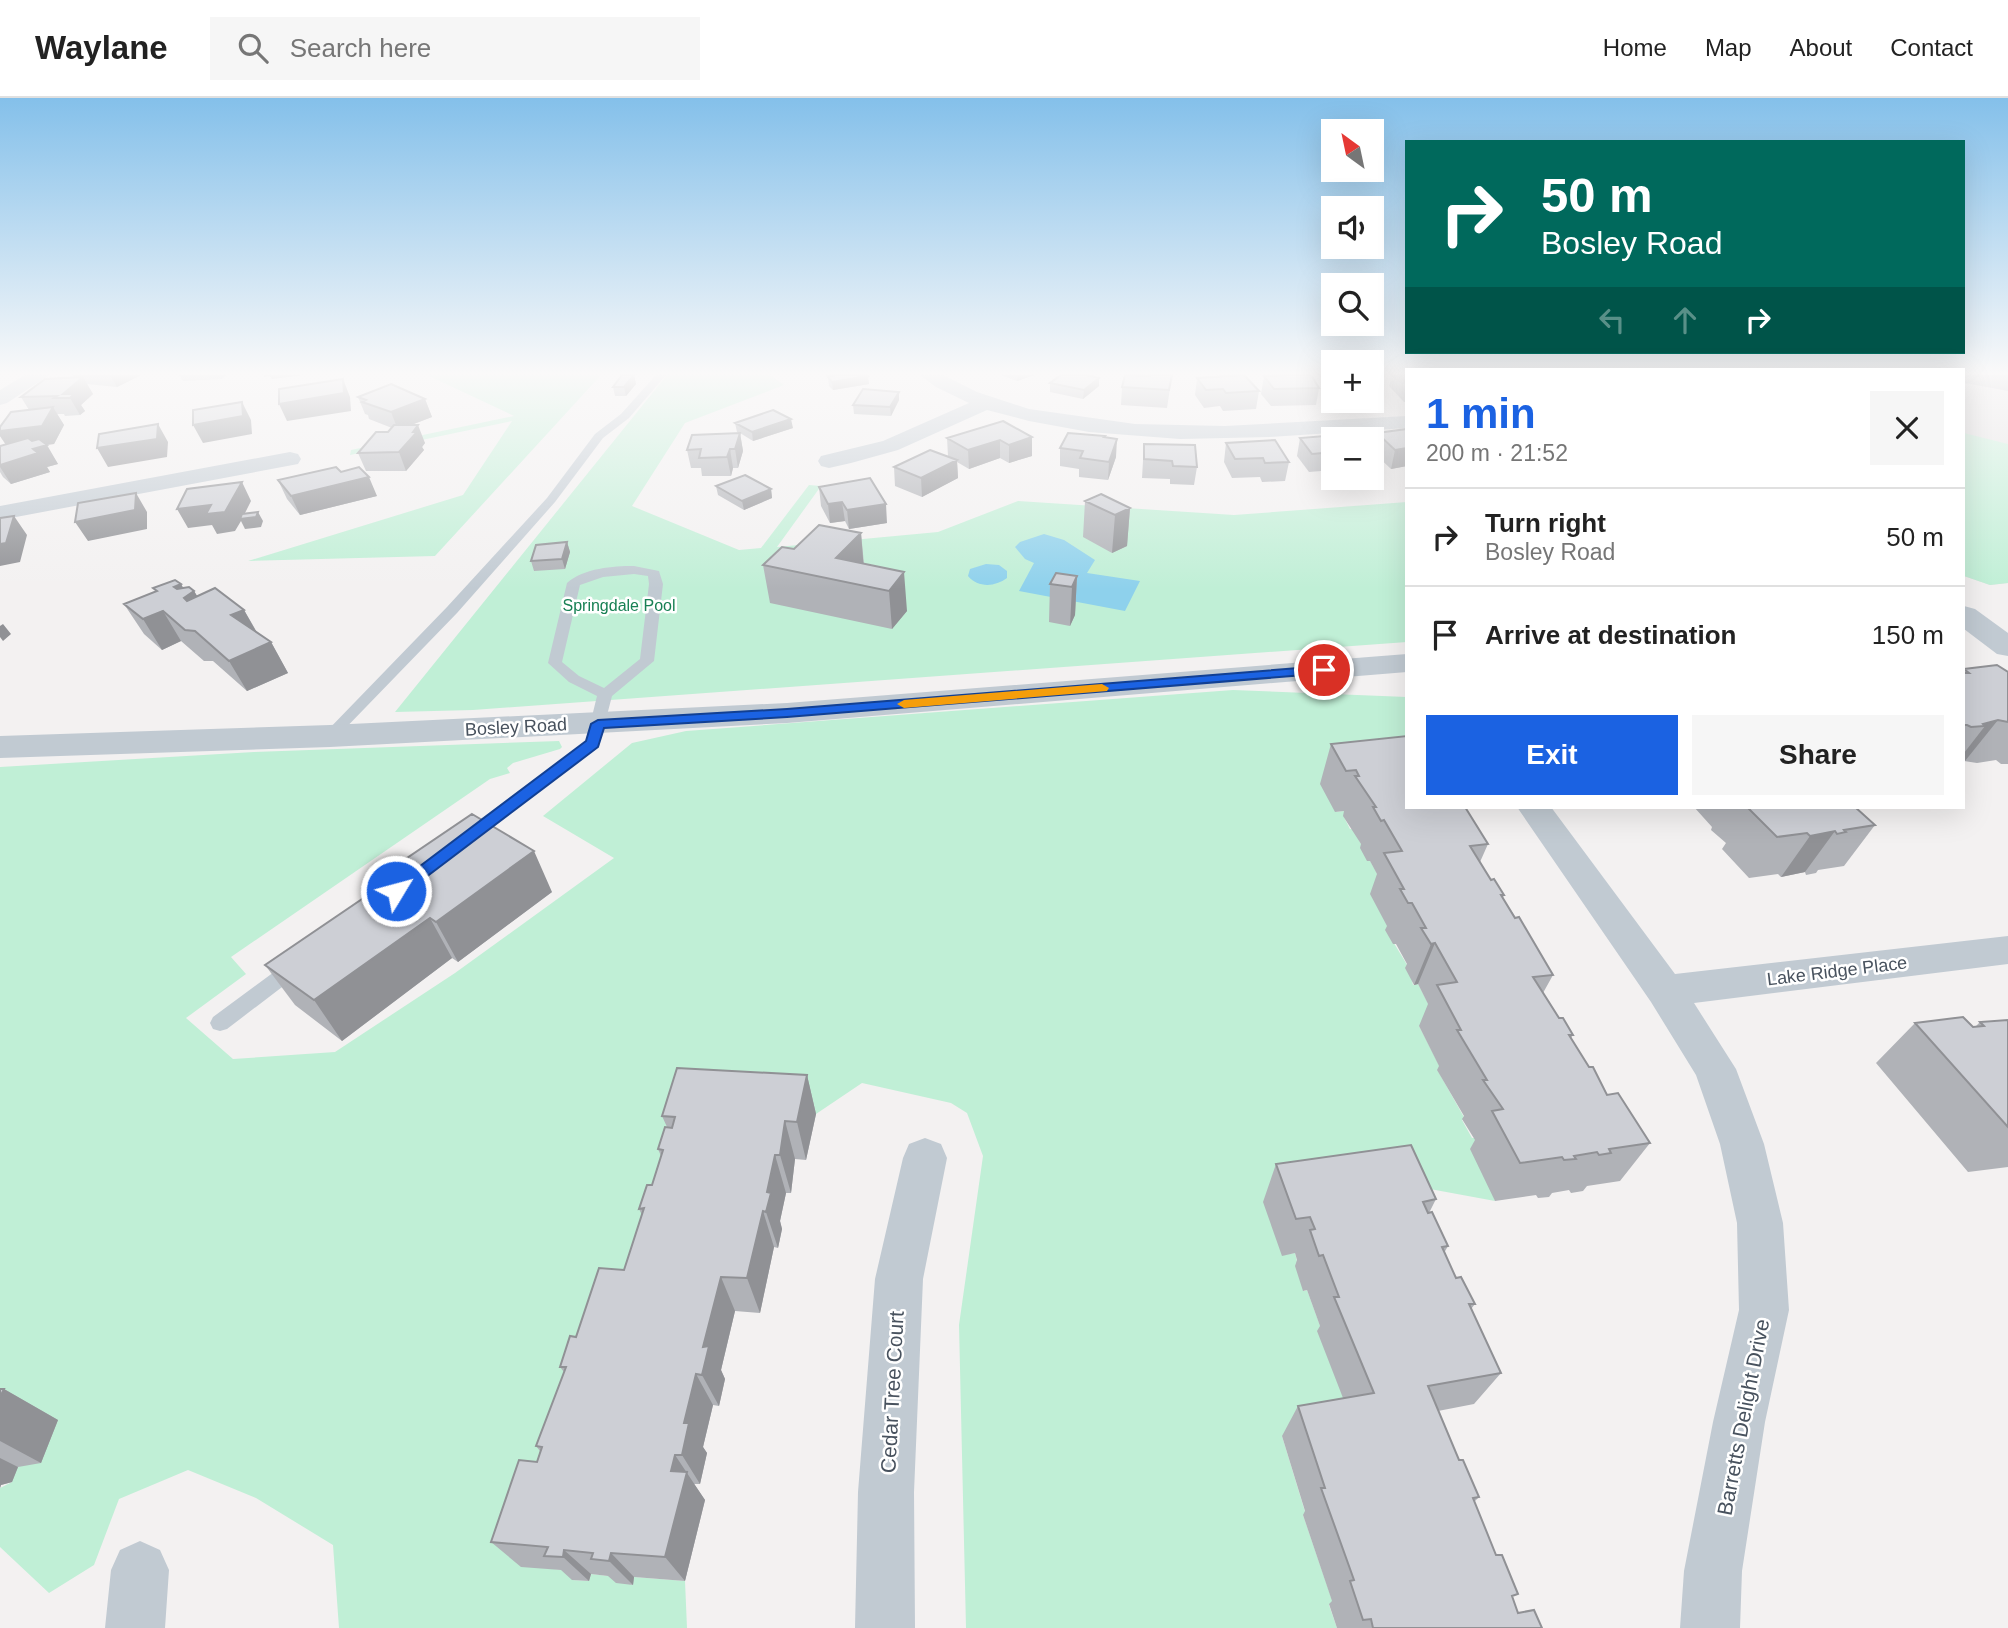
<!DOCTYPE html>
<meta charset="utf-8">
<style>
body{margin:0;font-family:Arial,sans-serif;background:#f6f6f6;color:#222;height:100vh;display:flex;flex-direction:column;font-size:26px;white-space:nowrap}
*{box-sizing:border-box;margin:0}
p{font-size:23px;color:#767676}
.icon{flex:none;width:38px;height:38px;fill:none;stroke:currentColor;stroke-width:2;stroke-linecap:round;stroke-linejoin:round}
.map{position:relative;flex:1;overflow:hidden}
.side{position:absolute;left:1405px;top:270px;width:560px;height:441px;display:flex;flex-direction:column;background:#fff;border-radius:0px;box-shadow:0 7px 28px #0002}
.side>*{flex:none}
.top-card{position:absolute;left:1405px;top:42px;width:560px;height:214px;border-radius:0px;box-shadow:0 7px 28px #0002;background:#00695c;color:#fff;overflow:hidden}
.needle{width:46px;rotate:327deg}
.tools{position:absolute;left:1321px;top:21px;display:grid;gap:14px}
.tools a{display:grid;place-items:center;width:63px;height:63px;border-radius:0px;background:#fff;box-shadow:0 7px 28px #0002;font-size:35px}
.pin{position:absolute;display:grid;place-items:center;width:60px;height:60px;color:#fff;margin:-30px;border:4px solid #fff;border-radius:50%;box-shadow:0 2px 7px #0007}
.me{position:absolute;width:77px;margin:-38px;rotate:53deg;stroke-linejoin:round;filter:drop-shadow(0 0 5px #0008)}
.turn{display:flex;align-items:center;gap:24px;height:147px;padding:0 21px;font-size:32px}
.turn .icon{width:91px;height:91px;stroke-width:2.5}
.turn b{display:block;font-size:49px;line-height:60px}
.lanes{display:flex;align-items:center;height:66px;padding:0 21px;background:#0003;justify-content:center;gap:35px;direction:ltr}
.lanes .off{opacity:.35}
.round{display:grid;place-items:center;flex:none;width:74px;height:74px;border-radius:0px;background:#f6f6f6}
.summary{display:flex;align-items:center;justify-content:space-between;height:119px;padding:0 21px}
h1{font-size:42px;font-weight:800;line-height:52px;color:#1b62e2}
.primary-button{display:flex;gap:14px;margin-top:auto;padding:14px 21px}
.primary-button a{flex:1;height:80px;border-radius:0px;background:#1b62e2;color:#fff;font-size:28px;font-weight:800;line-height:80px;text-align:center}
.primary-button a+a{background:#f6f6f6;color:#222}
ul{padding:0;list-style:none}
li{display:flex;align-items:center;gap:21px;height:98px;padding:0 21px;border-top:2px solid #e0e0e0}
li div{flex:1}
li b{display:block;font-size:26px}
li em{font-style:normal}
header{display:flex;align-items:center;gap:42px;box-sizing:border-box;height:98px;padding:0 35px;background:#fff;border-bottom:2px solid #e0e0e0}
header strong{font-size:33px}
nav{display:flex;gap:38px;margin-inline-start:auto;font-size:24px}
.search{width:490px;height:63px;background:#f6f6f6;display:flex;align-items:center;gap:18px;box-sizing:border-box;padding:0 24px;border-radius:0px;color:#767676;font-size:26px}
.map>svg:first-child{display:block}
</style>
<header>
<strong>Waylane</strong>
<div class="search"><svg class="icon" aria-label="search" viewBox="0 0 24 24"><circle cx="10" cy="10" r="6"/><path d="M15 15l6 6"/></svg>Search here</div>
<nav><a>Home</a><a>Map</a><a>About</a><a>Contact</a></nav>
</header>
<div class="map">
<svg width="2008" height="1530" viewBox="0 0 2008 1530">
<rect width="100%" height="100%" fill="#f3f1f1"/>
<path fill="#e4e2e3" d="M1964 277H2008V485L1990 487 1964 478Z"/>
<path fill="#c0efd6" d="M427 277H601L435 458 248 463 463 397 512 323 350 357 351 352 514 318Z
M667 277H770L784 287 685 325 632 408 739 452 761 450 809 387 821 388 777 449 938 434 1018 403 1234 417 1407 404V544L473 612 395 614Z
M1964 335 2008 346V485L1990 487 1964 478Z
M1233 592 1407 599V675L1335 714 1344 713 1347 718 1344 719 1350 731H1353L1387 794 1389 831 1386 832 1409 870 1413 887 1418 886 1438 925 1419 928 1441 971 1438 973 1465 1021 1462 1022 1472 1040H1475L1495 1103 1392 1084 1282 1157 1295 1155 1304 1193 1307 1192 1322 1233 1318 1234 1354 1326 1282 1338 1306 1417H1303L1333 1505 1329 1507 1337 1530H966L959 1227 983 1058 967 1015 951 1005 862 985 816 1016 521 1468 575 1473 572 1482 589 1483 591 1476 617 1479 632 1487 634 1479 685 1483 687 1530H339L333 1447 256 1400 188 1372 119 1401 94 1467 49 1495 0 1449V1390L12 1384 0 1318V669L254 654 559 643 562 649 560 651 513 665 507 670 510 675 490 681 231 859 246 876 186 920 233 961 335 954 455 875 614 760 543 718 632 645 686 633Z"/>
<path fill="#8ed1ec" d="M1044 436 1064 442 1095 462 1087 475 1140 483 1125 513 1019 493 1034 465 1025 461 1015 449 1020 444Z
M986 466 999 467 1007 473V480C995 489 978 490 968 478L970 471Z"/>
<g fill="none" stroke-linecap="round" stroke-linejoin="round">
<path fill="#c1cad2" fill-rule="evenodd" d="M656 277H666L629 320 603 340 555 404 457 515 335 641H325L322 638 325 635 447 509 547 400 595 336 621 316Z
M634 468 659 473 663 486 654 563 612 598 599 648 475 742H463L460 738 463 734 586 643 597 598 569 584 548 565 567 485C584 470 613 468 634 468ZM634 476 648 478 649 486 640 561 604 590 579 578 562 564 580 487 603 479Z
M296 861 303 863 306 868 303 873 227 931 220 933 213 931 210 925 213 919 289 863Z"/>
<path fill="#c1cad2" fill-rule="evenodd" d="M25 277H49L7 305 0 307V292Z
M920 277H943L977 294 1029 311 1135 326 1225 328 1407 318V330L1270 339 1180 341 1089 334 1029 323 987 312 898 352 851 365 829 370 821 368 818 363 821 358 883 343 969 305 936 289Z
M290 354 298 356 301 361 298 366 0 422V408Z
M1517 709H1551L1675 876 2008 838V866L1694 905 1736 971 1764 1046 1783 1125 1789 1212 1765 1324 1742 1473 1740 1530H1680L1684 1473 1713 1324 1739 1212 1737 1125 1720 1046 1696 977 1651 904Z
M925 1040 941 1046 947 1060 923 1181 914 1394 915 1530H855L858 1394 875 1181 903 1060 909 1046Z
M140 1443 160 1452 169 1472 165 1530H105L111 1472 120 1452Z"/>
<path fill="#c1cad2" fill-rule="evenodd" d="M1964 508 1975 511 2008 535V558L1997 556 1964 531Z
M1407 556V574L787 625 330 649 0 660V638L330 627 787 605Z"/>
</g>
<path fill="#b0b2b7" d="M73 277H141L117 289 87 286 93 296 81 307 85 313 80 317 65 318 64 316H57L64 327 54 346 46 347 58 366 47 369 50 374 11 386 3 379 0 374V348L6 347 0 338V329L29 312 21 299 74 279Z
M179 277H226L222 281 183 283Z
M634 277 636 286 626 298H615L613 289Z
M826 277H867L869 286 833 292 829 288 828 280Z
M1001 277H1034L1017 283Z
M1172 277 1167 310 1121 307 1122 289 1150 278Z
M1392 277H1407V304H1404L1389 288Z
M1964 277H2008V293L1965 285 1964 287Z
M1264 278 1319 290 1316 307 1271 308 1261 296Z
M1099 280V288L1083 301 1050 294V285Z
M1197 280 1259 293 1256 311 1223 313 1220 308 1204 310 1195 297Z
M1334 284V300L1328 293 1329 285Z
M1372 285 1382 295 1380 303 1339 306 1336 303H1372Z
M899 294V302L891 318 854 316 853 307Z
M358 299 425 301 432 319 411 327 425 345 422 349 424 352 406 373H366L358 355 388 334 392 330 369 321 368 317 365 316Z
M1003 323 1032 358 1009 365 1000 360 969 371 957 364 958 380 922 399 895 388 894 369 950 359 948 358 947 340Z
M735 325 793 330 753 343 740 335 743 353 738 370H733L731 378H702L701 370H691L687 352 739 335 737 334Z
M1407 331V368L1391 371 1372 353 1377 335Z
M1105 340 1116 359 1108 382 1079 379V371L1060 368V350Z
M1300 340 1334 341V374L1333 372 1309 374 1297 358Z
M1226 345 1289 364 1285 383 1262 384 1260 379 1232 380 1224 364Z
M1144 346 1197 369 1194 387 1170 386V381L1142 380Z
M341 374 377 398 300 417 287 401 278 382Z
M716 388 771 391 772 400 744 412 718 397Z
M819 389 887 425 849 431 845 423 830 425 821 408Z
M1085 403 1130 410 1127 448 1112 455 1083 439Z
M861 435 864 466 907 513 892 531 770 505 763 467 794 451Z
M567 444 570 454 565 471 534 473 531 463Z
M1077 478 1075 517 1070 528 1049 524 1050 486Z
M181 486 183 490 194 493 197 498 244 512 258 536 271 544 288 575 247 593 213 563H204L181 543 162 552 144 536 124 506 156 494 153 490Z
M1964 571 2008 574V666H2001L1996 662 1977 665 1964 663Z
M1331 646 1488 746 1480 764 1491 782 1504 797 1503 800 1553 877 1543 895 1559 920 1573 937 1571 940 1607 997 1650 1045 1620 1083 1587 1088 1583 1093 1571 1095 1569 1092 1552 1095 1549 1099 1538 1100 1536 1097 1495 1103 1470 1051 1475 1042 1462 1021 1464 1018 1437 972 1439 968 1419 928 1428 906 1418 886 1414 887 1405 870 1407 866 1396 846H1393L1385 832 1387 828 1370 796 1377 776 1370 763H1367L1360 750 1361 746 1343 718 1344 713 1335 714 1320 686Z
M1694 709H1855L1875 727 1844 768 1818 772 1816 775 1806 777 1805 774 1781 779 1778 776 1749 780 1722 751 1726 745 1711 732 1712 729Z
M379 779 552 794 458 864 452 860 342 943 295 907 265 867 383 787Z
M2008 922V1069L1968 1074 1876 965 1915 925 1973 929H1975L1980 924Z
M807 977 816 1016 806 1062 795 1061 791 1095H786L780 1123 782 1131 778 1150 774 1149 760 1215 735 1213 721 1272 725 1281 719 1308 713 1307 703 1349 707 1355 700 1386H694L705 1402 685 1483 634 1479 633 1487 616 1485 608 1478 591 1476 589 1483 572 1482 561 1472 521 1469 491 1444 537 1364 540 1353 536 1348 564 1274 560 1269 576 1239 624 1172 642 1117 639 1111 652 1087 661 1058 658 1051 667 1029 662 1018Z
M1276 1066 1436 1101 1429 1115 1448 1148 1444 1155 1456 1180 1475 1206 1471 1211 1501 1275 1474 1306 1438 1313 1459 1362 1479 1399 1474 1404 1518 1515 1542 1530H1337L1329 1506 1332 1503 1303 1417 1305 1413 1282 1338 1298 1308 1343 1300 1317 1233 1320 1228 1307 1192 1303 1193 1295 1168 1297 1162 1295 1155 1282 1158 1263 1104Z
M0 1291H4L58 1322 41 1365 18 1369 12 1384 1 1387 0 1390Z"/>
<path fill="#909195" d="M110 277H141L117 289Z
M264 277H304L272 281 270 278 264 279Z
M634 277 636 286 626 298 624 289Z
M1017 277H1034L1017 283Z
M868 278 869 286 833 292 832 284Z
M83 279 93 296 81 307 85 313 80 317 70 300 63 296Z
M1099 280V288L1083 301 1084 292Z
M343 281 350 299 351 313 287 323 279 306Z
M899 294V302L891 318 890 309Z
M425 301 432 319 398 332 391 314Z
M242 304 251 322 252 336 203 345 193 327Z
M53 309 64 327 54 346 9 351 0 338V333Z
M791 321 793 330 753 343 752 334Z
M158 326 168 344 167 359 108 369 97 350Z
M418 327 425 345 422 349 424 352 406 373 399 354Z
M740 335 743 353 738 370 735 351Z
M1032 339V358L1009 365V347Z
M1117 341 1116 359 1108 382 1109 364Z
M1000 342V360L969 371 968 352Z
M47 347 58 366 47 369 50 374 11 386 0 369V367L33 351Z
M1407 350V368L1391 371 1395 352Z
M730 351 733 370 731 378 727 359Z
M957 362 958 380 922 399 921 380Z
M369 379 377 398 300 417 291 398Z
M242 384 251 403 242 421 258 414 263 423 261 429 245 431 241 423 235 433 217 436 212 427 188 430 177 411Z
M771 391 772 400 744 412 742 403Z
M136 395 147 414V431L88 443 75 424Z
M842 404 845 423 830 425 828 406Z
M886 406 887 425 849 431 847 412Z
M1130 410 1127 448 1112 455 1115 417Z
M14 418 27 437 20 464 0 468V446Z
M861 435 864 473 836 460Z
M567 444 570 454 565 471 562 461Z
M904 474 907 513 892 531 889 493Z
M1077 478 1075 517 1070 528 1072 489Z
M181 486 187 497 194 493 212 522 202 530 174 489Z
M244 512 261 542 231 517Z
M163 513 181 543 162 552 143 521Z
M3 526 11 536 3 543 0 539V528Z
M271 544 288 575 247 593 229 563Z
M1998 622 1965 663H1964V655L1985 628 1983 626Z
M1835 733 1805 774 1781 779 1810 738Z
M534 753 552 794 458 864 436 824Z
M430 820 452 860 342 943 314 902Z
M1435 845 1418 886 1414 887 1431 846Z
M807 977 816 1016 806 1062 797 1024Z
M785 1023 795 1061 791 1095 780 1057Z
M775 1057 786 1095 780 1123 782 1131 778 1150 766 1114 767 1094Z
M763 1113 774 1149 760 1215 747 1180Z
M721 1179 735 1213 721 1272 725 1281 719 1308 702 1277 703 1249Z
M696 1276 713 1307 703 1349 707 1355 700 1386 682 1357 684 1325Z
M4 1291 58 1322 41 1365 0 1343V1299Z
M675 1357 705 1402 685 1483 665 1459 671 1373Z
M0 1360 18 1369 12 1384 1 1387 0 1390Z
M564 1452 591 1476 589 1483 563 1459Z
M611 1455 634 1479 633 1487 609 1463Z"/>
<path fill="#cdcfd5" stroke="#909195" stroke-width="2" d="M622 277H634L624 289H613Z
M832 277H867L868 278 832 284 828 279 833 278Z
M1061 277H1086L1099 280 1084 292 1050 285Z
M1125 277 1150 278V277H1172L1169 292 1122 289Z
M1244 277 1259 293 1226 295 1223 291 1206 292 1197 280Z
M1290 277H1311L1319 290 1274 291 1264 278Z
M1399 277H1407V285Z
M83 279 63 296H74L70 300H54L57 298 21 299 45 281Z
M343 281 344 295 279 306V291Z
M1372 285 1382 295H1372Z
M391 286 425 301 391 314 362 304 366 302 358 299Z
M863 291 899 294 890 309 853 307Z
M242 304 243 318 193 327V312Z
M53 309 42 328 0 333V329L11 314Z
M773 312 791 321 752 334 735 325Z
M1003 323 1032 339 1009 347 1000 342 968 352 947 340Z
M158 326 157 341 97 350 99 336Z
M394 327H418L413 334H417L399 354 358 355 376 334H388Z
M1407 331V350L1395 352 1377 335Z
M740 335 735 351H730L727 359 699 360 701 351 687 352 692 337Z
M1068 335 1105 338 1104 339 1117 341 1109 364 1080 360 1083 353 1060 350Z
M1349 336 1353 341H1334V354L1312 356 1300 340Z
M28 340 32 343 39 341 47 347 33 351 38 355 0 367V348Z
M1275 342 1289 364 1265 365 1263 360 1235 361 1226 345Z
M1144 346 1195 347 1197 369 1173 368 1172 363 1144 361Z
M930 352 957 362 921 380 894 369Z
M336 369 341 374 359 369 369 379 291 398 278 382Z
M745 377 771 391 742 403 716 388Z
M870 380 886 406 847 412 842 404 828 406 819 389Z
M242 384 225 414 206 416 211 407 177 411 187 391Z
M136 395 135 412 75 424 78 405Z
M1101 396 1130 410 1115 417 1085 403Z
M258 414 256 419 240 421 242 416Z
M14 418 6 445 0 446V420Z
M819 427 861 435 836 460 904 474 889 493 763 467 782 449 794 451Z
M567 444 562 461 531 463 536 447Z
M1056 475 1077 478 1072 489 1050 486Z
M175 482 181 486 174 489 177 491 189 489 194 493 184 500 187 503 215 490 244 512 231 517 271 544 229 563 195 533 185 532 163 513 143 521 124 506 157 493 153 490Z
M1997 567 2008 574V624L1998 622 1983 626 1985 628 1971 629 1967 627H1964V575H1969L1964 571Z
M1407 638V709H1465L1488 746 1470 748 1491 782 1494 781 1504 797H1501L1515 820 1519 819 1553 877 1533 879 1559 920H1563L1573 937H1569L1589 969H1593L1607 997 1618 995 1650 1045 1609 1051 1611 1055 1599 1057 1597 1054 1574 1058 1576 1061 1564 1062 1562 1059 1520 1065 1492 1013 1503 1011 1483 982H1487L1457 932H1461L1437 887 1457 884 1435 845 1431 846 1421 830H1426L1412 805H1408L1400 791H1404L1384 755 1402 753 1384 722 1381 723 1373 709H1376L1355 678H1359L1356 672 1346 673 1331 646Z
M1756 709H1855L1875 727 1844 732 1846 734 1837 736 1835 733 1810 738 1807 735 1777 739 1748 710Z
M472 716 534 753 436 824 430 820 314 902 265 867 387 784 379 779Z
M1963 919 1973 929 1984 928 1980 924 2008 922V1029L1915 925Z
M677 970 807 977 797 1024 785 1023 780 1057H775L767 1094 771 1095 766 1114 763 1113 747 1180 721 1179 703 1249 709 1248 702 1277 696 1276 684 1325H689L682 1357H675L671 1373 687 1374 665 1459 611 1455 609 1463 591 1461 593 1455 564 1452 563 1459 544 1458 548 1449 491 1444 519 1362 537 1364 542 1349 536 1348 566 1269H560L570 1238 576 1239 599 1170 624 1172 644 1110 639 1111 647 1087H652L663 1052 658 1051 665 1029 672 1030 675 1019 662 1018Z
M1411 1047 1436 1101 1423 1104 1428 1115 1432 1114 1448 1148 1442 1149 1456 1180 1461 1179 1475 1206H1469L1501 1275 1428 1288 1459 1362H1463L1479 1399 1473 1400 1496 1457H1502L1518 1496 1512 1498 1518 1515 1534 1512 1542 1530H1373L1371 1521 1363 1522 1350 1483 1354 1482 1321 1390H1325L1298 1308 1374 1295 1334 1199H1339L1323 1157 1319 1158 1310 1132 1315 1131 1310 1119 1296 1121 1276 1066Z
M0 1291H4L0 1299Z"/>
<linearGradient id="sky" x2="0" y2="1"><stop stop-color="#84c0ea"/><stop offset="0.56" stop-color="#faf9f9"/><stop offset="1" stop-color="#faf9f9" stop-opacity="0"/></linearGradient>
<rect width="2008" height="491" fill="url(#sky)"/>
<path fill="#1b62e2" stroke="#124093" stroke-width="2" d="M1324 568 1329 569V575L787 619 604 630 598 649 401 798H390L387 793 586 643 591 626 598 622 787 611Z"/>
<path fill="#f59e0b" d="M1102 586 1109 590 1107 593 904 610 897 606 904 602Z"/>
<g text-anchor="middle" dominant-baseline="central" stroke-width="5" stroke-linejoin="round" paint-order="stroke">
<g font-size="16" fill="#188054" stroke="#fff">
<text x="619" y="507">Springdale Pool</text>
</g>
<g font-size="18" fill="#48525e" stroke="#fff">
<text transform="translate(516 629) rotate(-3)">Bosley Road</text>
<text transform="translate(1837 873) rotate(-7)">Lake Ridge Place</text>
</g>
<g font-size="21" fill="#48525e" stroke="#fff">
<text transform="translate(892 1294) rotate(-87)">Cedar Tree Court</text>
<text transform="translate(1743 1319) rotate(-79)">Barretts Delight Drive</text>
</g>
</g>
</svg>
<div class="tools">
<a><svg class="needle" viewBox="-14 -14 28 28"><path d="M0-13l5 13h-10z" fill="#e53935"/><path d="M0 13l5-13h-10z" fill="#767676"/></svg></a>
<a><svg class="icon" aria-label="sound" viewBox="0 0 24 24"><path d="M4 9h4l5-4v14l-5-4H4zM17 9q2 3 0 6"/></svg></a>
<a><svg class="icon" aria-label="search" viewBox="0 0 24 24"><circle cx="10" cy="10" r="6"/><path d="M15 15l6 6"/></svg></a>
<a>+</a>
<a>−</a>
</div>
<div class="pin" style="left:1324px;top:572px;background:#d93025"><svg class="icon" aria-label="arrive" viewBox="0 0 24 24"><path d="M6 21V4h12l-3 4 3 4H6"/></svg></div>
<svg class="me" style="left:396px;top:793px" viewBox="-20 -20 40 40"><circle r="17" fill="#1b62e2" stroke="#fff" stroke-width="3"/><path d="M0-11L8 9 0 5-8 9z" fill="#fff"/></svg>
<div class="top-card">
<div class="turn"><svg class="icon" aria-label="right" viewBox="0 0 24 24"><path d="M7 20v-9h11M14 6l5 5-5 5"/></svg><div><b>50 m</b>Bosley Road</div></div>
<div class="lanes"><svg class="icon off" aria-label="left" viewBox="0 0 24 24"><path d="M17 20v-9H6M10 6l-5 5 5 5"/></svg><svg class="icon off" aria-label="ahead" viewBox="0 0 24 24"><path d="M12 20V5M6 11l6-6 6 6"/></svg><svg class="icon" aria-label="right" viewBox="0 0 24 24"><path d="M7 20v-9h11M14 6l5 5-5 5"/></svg></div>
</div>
<section class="side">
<div class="summary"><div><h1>1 min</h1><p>200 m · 21:52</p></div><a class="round"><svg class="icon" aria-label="close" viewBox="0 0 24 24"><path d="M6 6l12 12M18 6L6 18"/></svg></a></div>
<ul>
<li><svg class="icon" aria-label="right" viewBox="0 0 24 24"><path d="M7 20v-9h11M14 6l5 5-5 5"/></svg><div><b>Turn right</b><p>Bosley Road</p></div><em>50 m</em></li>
<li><svg class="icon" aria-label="arrive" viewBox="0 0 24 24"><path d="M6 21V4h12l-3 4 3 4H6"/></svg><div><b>Arrive at destination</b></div><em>150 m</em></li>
</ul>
<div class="primary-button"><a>Exit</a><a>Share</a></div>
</section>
</div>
